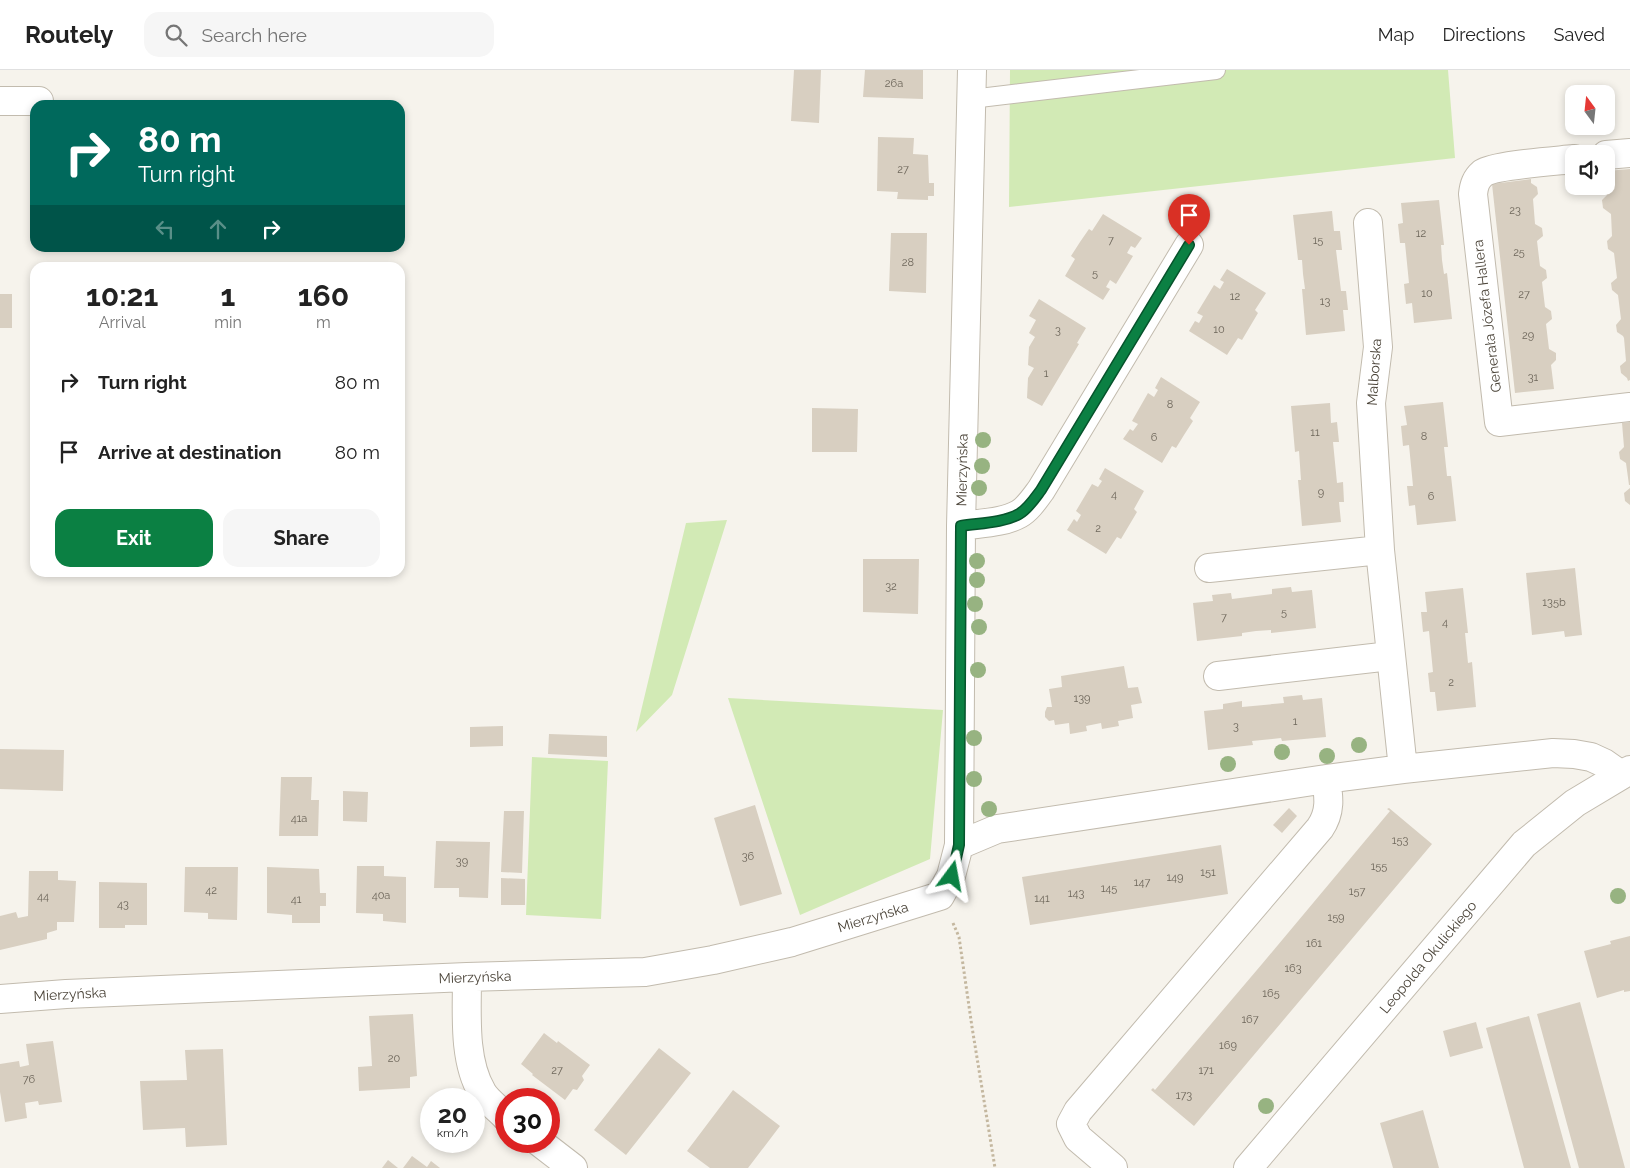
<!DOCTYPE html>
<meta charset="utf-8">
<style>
body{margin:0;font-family:Raleway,sans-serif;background:#f6f6f6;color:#222;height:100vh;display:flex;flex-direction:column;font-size:19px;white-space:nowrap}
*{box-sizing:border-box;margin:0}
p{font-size:16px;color:#767676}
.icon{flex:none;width:28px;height:28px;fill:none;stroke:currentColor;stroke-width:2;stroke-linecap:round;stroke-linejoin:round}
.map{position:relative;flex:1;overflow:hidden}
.sheet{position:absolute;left:30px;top:192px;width:375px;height:315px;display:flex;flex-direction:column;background:#fff;border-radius:15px;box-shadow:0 2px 8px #0003}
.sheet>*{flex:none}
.banner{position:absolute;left:30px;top:30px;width:375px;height:152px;border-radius:15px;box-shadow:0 2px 8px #0003;background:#00695c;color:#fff;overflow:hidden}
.needle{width:32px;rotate:345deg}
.buttons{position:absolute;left:1565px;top:15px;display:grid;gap:10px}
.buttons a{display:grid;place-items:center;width:50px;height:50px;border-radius:10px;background:#fff;box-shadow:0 2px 8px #0003;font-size:25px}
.speed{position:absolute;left:420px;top:1018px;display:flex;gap:10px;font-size:25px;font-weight:700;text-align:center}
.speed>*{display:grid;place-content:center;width:65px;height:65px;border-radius:50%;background:#fff;box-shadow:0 2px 8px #0003;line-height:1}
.speed small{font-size:12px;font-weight:400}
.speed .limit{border:8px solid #d22;background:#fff;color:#111}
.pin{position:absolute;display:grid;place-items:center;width:42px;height:42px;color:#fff;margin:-51px -21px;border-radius:50% 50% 50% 0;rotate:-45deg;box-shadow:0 0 5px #0007}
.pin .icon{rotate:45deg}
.me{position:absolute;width:55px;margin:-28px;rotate:13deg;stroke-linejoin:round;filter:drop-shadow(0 0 4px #0008)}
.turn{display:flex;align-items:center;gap:18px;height:105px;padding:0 25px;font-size:22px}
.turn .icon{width:65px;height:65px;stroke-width:2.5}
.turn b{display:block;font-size:35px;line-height:42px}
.lanes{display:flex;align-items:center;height:48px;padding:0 25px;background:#0003;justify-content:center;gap:25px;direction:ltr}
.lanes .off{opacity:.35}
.eta{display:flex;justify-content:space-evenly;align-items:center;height:85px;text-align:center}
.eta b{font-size:30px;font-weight:700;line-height:35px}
.cta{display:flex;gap:10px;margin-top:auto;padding:10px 25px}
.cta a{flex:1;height:58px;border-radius:15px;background:#0b8043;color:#fff;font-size:20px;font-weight:700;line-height:58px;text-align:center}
.cta a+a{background:#f6f6f6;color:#222}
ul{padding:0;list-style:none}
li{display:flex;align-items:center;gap:15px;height:70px;padding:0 25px}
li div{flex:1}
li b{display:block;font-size:19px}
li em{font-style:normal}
header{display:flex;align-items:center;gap:30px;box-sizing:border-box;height:70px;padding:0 25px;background:#fff;border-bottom:1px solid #e0e0e0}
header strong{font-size:24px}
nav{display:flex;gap:28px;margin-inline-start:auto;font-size:18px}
.search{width:350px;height:45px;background:#f6f6f6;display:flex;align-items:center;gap:12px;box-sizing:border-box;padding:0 18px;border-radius:15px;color:#767676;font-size:19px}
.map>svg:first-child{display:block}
</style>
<header>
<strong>Routely</strong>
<div class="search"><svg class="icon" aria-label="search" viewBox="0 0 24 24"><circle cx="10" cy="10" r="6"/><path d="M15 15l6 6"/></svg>Search here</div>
<nav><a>Map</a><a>Directions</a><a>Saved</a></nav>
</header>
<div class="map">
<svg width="1630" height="1098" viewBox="0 0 1630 1098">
<rect width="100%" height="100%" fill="#f6f3ec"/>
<path fill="#d2eab5" d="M1010 0H1448L1455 88 1009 137Z
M727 450 672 625 636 662 686 453Z
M728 628 943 640 930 789 800 845Z
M532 687 608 691 601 849 526 845Z"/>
<path fill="#d8cfc1" d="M794 0H821L819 53 791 51Z
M865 0H923V29L863 27Z
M878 67 914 68 913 84 928 85 929 113H934V126H928V130L897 129 898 122 877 121Z
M1630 99V310L1628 311 1627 308 1621 303 1620 296 1626 291 1624 268 1623 266 1617 262 1616 255 1621 249 1618 225 1612 220 1611 213 1617 208 1614 183 1608 179 1607 171 1612 166 1611 144 1603 138 1602 130 1607 125 1606 101Z
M1531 109V113L1537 117 1538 124 1533 129 1535 154 1542 158 1543 166 1537 171 1540 196 1546 200 1547 208 1542 212 1545 237 1551 241 1552 249 1546 254 1549 279 1556 283V290L1551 295 1554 319 1515 323 1492 114Z
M1439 130 1444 175H1441L1442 190 1444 204 1447 203 1452 249 1414 253 1412 233 1406 234 1404 214 1409 213 1405 173H1400L1398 154 1403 153 1401 133Z
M1332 141 1334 161H1340L1342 180H1336L1341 221H1346L1348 240H1343L1345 261 1306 265 1302 219H1305L1303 204 1302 190H1298L1293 145Z
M1103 144 1142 168 1135 178 1131 176 1127 183 1133 186 1116 214 1110 210 1106 217 1110 219 1103 230 1065 206 1075 189 1071 186 1080 172 1089 159 1092 161Z
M891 163H927L926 223 889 221Z
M1227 199 1266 223 1255 240 1258 243 1242 270 1238 268 1227 285 1189 261 1195 251 1199 253 1203 246 1197 243 1214 215 1220 219 1224 212 1220 210Z
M0 224H12V258H0Z
M1039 229 1086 258 1077 273 1079 274 1042 336 1027 328 1028 308 1034 298 1028 295 1029 277 1035 267 1029 263 1036 250 1029 246Z
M1161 307 1200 332 1190 348 1193 351 1184 365 1176 378 1172 376 1162 393 1123 369 1130 359 1133 361 1138 354 1132 351 1148 323 1154 327 1158 320 1155 318Z
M1443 332 1448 377H1444L1447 406H1451L1456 451 1417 455 1415 435 1409 436 1407 416H1413L1409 375 1403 376 1401 356 1407 355 1404 336Z
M1330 333 1331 353 1337 352 1339 372H1333L1337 413 1343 412 1344 432H1339L1341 452 1302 456 1298 410H1301L1299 381 1295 382 1291 336Z
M812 338 858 339 857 382H812Z
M1630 352V415H1629L1626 393 1620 389 1619 382 1624 377 1622 353Z
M1105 398 1144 421 1134 439 1137 442 1121 469 1117 467 1106 484 1067 460 1074 449 1077 452 1081 445 1076 441 1092 414 1098 417 1102 411 1099 409Z
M1630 418V435L1625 431 1624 423Z
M863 489H919L918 544 863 542Z
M1575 498 1582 565 1565 567 1564 561 1532 565 1526 503Z
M1291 517 1292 522 1312 520 1316 558 1271 563V560L1256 561 1242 563V566L1197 571 1193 533 1213 531 1212 525 1231 523 1232 529 1272 524V519Z
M1463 518 1468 563H1465L1468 593 1472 592 1476 637 1437 641 1435 622H1430L1428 603 1433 602 1429 561 1423 562 1421 542H1427L1425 522Z
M1124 596 1128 618 1138 617 1142 633 1131 635 1133 648 1118 651 1119 656 1102 659 1101 653 1086 656 1087 661 1070 664 1069 653 1055 655 1054 650 1049 651 1045 647V642L1047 637H1052L1049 619 1062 617 1061 606Z
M1302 625 1303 630 1322 628 1326 667 1282 671 1281 668 1252 671 1253 675 1208 680 1204 641 1223 639V634L1242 631V637L1284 633 1283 627Z
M503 656V676L470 677V657Z
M549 664 607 666V687L548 684Z
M0 679 64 680 63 721 0 719Z
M281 707H312L311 730H319L318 766H279Z
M343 721 368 722 367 752 343 751Z
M755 735 782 824 740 836 714 748Z
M1289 738 1297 746 1282 763 1273 755Z
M1389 738 1432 774 1194 1056 1151 1020 1153 1018 1155 1020 1262 894 1390 741 1387 739Z
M504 741H524L522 803 501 802Z
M436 771 490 772 488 828 459 827V818H434Z
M1221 775 1228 824 1030 855 1022 807Z
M357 796H384V806L406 807V853L383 851V844L356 843Z
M185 797H238L237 850 208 849V843L184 842Z
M267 797 319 799 320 823H326V836H320V853H292V845L267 843Z
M29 801H58V810L76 811 74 852H57V860L47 863V869L0 880V846L16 842 18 848 28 846Z
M501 808 525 809V835H501Z
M99 812 147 813V855H125V858H99Z
M1630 866V921L1624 922V920L1597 928 1584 881 1611 874 1610 871Z
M1580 932 1625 1098H1579L1537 944Z
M413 944 417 1006 410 1007V1018L359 1021 358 997 372 996 369 946Z
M1529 946 1571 1098H1524L1486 958Z
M1476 952 1483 978 1450 987 1443 961Z
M544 963 557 973 558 971 590 995 582 1006 584 1010 577 1020 573 1019 565 1030 532 1005 533 1004 521 994Z
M53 971 62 1032 39 1035 38 1031 25 1033 27 1048 5 1052 0 1022V994L19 991 20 997 29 995 26 974Z
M659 978 691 1003 626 1085 594 1060Z
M223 979 227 1075 186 1077 185 1058 143 1060 140 1011 187 1010 185 980Z
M733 1020 780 1056 748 1098H710L687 1081Z
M1423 1040 1439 1098H1393L1380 1053Z
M412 1086 427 1097 431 1091 440 1098H403Z
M388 1090 398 1098H382Z"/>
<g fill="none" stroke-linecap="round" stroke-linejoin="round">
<defs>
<path id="service" d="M971 29 1216 0"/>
<path id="minor" d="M0 31H39
M1606 85 1630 83
M1574 89C1556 91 1495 95 1483 103 1476 109 1474 115 1473 124L1499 352 1630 337
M1368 153 1378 277 1371 333 1380 480 1403 699
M961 456C980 453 1003 453 1019 444 1028 439 1035 428 1041 420L1189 175
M1209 498 1380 480
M1218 606 1390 586
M959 775 997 759 1326 709 1403 699 1553 683 1574 684 1591 687 1604 693 1614 700 1619 706
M467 907C467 943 463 990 482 1022 487 1031 499 1039 506 1047
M0 929 66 924 467 907 645 902 713 890 792 872 940 826 951 806 959 775 961 456 972 0
M538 1071 573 1098
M1113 1098 1078 1068 1071 1054 1078 1041 1320 758C1331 742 1329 727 1326 709"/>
<path id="tertiary" d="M1248 1098 1524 774 1575 733 1630 700"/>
</defs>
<use href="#service" stroke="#c2bbae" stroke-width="20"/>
<use href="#minor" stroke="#c2bbae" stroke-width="30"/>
<use href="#tertiary" stroke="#c2bbae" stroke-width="30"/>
<path stroke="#c4b79f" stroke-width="3" stroke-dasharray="2.5 2.5" stroke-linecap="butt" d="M953 853 959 867 972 957 995 1098"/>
<use href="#service" stroke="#fff" stroke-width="18"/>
<use href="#minor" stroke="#fff" stroke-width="28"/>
<use href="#tertiary" stroke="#fff" stroke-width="28"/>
</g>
<g fill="#97b381">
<circle cx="983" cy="370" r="8"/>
<circle cx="982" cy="396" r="8"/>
<circle cx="979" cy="418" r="8"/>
<circle cx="977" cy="491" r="8"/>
<circle cx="977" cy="510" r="8"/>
<circle cx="975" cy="534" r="8"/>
<circle cx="979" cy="557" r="8"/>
<circle cx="978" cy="600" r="8"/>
<circle cx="974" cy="668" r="8"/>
<circle cx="1359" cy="675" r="8"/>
<circle cx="1282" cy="682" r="8"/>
<circle cx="1327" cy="686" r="8"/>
<circle cx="1228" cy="694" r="8"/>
<circle cx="974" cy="709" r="8"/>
<circle cx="989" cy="739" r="8"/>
<circle cx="1618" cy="826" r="8"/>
<circle cx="1266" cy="1036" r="8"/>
</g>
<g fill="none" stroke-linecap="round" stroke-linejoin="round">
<defs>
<path id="route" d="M952 806 959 775 961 456C980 453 1003 453 1019 444 1028 439 1035 428 1041 420L1189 175"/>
</defs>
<use href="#route" stroke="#07532c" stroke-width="12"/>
<use href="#route" stroke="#0b8043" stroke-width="9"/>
</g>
<g text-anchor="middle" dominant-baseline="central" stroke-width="4" stroke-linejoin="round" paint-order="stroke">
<g font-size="11" fill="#6e675b">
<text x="894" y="13">26a</text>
<text x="903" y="99">27</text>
<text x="1515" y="140">23</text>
<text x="1421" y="163">12</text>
<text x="1111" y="170">7</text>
<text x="1318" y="170">15</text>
<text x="1519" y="182">25</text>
<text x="908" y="192">28</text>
<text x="1095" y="203">5</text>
<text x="1427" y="223">10</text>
<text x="1524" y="224">27</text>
<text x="1235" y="226">12</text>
<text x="1325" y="231">13</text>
<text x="1219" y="259">10</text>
<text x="1058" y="260">3</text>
<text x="1528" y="265">29</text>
<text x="1046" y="303">1</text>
<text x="1533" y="307">31</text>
<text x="1170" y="334">8</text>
<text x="1315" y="362">11</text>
<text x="1424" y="366">8</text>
<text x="1154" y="367">6</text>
<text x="1321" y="422">9</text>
<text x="1114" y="424">4</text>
<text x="1431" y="426">6</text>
<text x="1098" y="458">2</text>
<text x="891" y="516">32</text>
<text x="1554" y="532">135b</text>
<text x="1284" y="542">5</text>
<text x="1224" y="547">7</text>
<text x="1445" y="552">4</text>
<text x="1451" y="612">2</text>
<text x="1082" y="628">139</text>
<text x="1295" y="651">1</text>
<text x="1236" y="656">3</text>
<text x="299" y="748">41a</text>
<text x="1400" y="770">153</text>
<text x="748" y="786">36</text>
<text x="462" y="791">39</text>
<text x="1379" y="796">155</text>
<text x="1208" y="802">151</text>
<text x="1175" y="807">149</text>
<text x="1142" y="812">147</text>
<text x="1109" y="818">145</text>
<text x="211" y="820">42</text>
<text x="1357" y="821">157</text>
<text x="1076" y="823">143</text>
<text x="381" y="825">40a</text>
<text x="43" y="826">44</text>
<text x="1042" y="828">141</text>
<text x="296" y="829">41</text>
<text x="123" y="834">43</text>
<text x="1336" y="847">159</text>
<text x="1314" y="873">161</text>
<text x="1293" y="898">163</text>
<text x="1271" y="923">165</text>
<text x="1250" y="949">167</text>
<text x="1228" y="975">169</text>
<text x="394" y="988">20</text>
<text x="557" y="1000">27</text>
<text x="1206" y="1000">171</text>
<text x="29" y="1009">76</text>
<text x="1184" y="1025">173</text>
</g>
<g font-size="14" fill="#4b4439" stroke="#fff">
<text transform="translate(1487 246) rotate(-97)">Generała Józefa Hallera</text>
<text transform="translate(1374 302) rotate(-86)">Malborska</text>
<text transform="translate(962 400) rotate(-89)">Mierzyńska</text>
<text transform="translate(873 847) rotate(-17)">Mierzyńska</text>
<text transform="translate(1428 887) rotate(-50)">Leopolda Okulickiego</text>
<text transform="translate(475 907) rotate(-2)">Mierzyńska</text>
<text transform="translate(70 924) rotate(-3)">Mierzyńska</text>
</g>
</g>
</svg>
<div class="buttons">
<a><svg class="needle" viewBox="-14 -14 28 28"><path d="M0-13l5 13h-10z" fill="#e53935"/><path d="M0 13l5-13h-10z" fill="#767676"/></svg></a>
<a><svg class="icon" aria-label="sound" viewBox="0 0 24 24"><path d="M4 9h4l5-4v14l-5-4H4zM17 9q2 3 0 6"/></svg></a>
</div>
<div class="speed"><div>20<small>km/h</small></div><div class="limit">30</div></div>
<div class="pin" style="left:1189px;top:175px;background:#d93025"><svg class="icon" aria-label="arrive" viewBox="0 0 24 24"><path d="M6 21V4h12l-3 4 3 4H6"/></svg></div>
<svg class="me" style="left:952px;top:806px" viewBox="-20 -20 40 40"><path d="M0-17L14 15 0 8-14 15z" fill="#0b8043" stroke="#fff" stroke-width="4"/></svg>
<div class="banner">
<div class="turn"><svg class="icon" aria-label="right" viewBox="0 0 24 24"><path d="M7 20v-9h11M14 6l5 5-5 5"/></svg><div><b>80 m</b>Turn right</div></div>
<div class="lanes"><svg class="icon off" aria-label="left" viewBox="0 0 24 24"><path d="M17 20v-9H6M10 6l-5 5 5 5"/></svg><svg class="icon off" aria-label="ahead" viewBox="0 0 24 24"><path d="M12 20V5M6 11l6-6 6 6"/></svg><svg class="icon" aria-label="right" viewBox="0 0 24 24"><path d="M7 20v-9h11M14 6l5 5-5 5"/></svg></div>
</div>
<section class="sheet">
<div class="eta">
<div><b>10:21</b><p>Arrival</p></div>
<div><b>1</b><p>min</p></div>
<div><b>160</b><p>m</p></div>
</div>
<ul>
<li><svg class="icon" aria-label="right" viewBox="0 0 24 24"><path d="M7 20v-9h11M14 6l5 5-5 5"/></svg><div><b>Turn right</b></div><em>80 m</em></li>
<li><svg class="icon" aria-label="arrive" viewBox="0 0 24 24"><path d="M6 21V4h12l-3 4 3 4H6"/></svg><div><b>Arrive at destination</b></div><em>80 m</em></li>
</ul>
<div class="cta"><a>Exit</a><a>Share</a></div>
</section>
</div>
